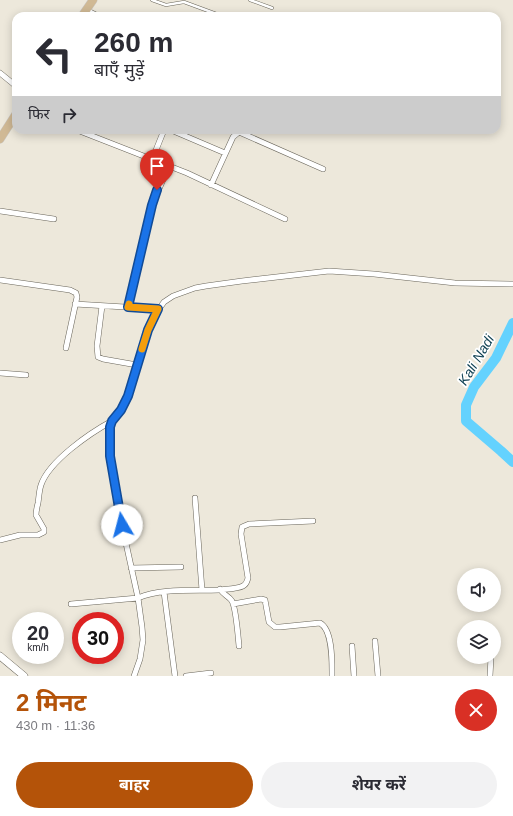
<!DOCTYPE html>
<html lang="hi">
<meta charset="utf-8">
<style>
body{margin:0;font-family:Helvetica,"Noto Sans Devanagari",sans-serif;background:#f2f2f3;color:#2b2b33;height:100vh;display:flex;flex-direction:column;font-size:15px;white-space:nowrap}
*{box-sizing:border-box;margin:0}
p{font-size:13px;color:#7c7c81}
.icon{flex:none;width:22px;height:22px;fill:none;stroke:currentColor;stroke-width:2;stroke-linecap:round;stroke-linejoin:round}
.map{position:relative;height:676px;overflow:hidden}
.sheet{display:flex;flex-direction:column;background:#fff;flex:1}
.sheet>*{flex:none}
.guide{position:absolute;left:12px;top:12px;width:489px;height:122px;border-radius:12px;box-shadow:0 2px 10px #0003;background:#fff;color:#2b2b33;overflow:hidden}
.fabs{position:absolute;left:457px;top:568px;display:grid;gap:8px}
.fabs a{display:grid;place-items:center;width:44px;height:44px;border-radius:50%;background:#fff;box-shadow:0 2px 10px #0003;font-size:20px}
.speed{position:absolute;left:12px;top:612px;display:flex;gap:8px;font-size:20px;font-weight:700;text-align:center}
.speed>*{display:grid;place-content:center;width:52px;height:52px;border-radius:50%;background:#fff;box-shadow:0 2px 10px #0003;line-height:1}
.speed small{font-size:10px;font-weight:400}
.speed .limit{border:6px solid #d22;background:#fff;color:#111}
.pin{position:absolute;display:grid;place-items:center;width:34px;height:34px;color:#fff;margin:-41px -17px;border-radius:50% 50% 50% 0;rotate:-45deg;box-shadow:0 0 4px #0007}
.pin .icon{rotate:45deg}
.me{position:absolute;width:44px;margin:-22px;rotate:352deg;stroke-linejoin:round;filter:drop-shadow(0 0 3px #0008)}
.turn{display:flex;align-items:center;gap:14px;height:84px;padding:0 16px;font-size:18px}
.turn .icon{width:52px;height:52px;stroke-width:2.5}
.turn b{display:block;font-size:28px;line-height:34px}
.then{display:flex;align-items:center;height:38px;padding:0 16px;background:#0003;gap:8px;font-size:15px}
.round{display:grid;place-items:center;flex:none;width:42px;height:42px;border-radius:21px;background:#f2f2f3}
.head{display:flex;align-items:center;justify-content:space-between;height:68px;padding:0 16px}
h1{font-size:24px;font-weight:700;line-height:30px;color:#b45309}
.cta{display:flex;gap:8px;margin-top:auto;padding:8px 16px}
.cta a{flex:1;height:46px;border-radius:24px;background:#b45309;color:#fff;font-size:16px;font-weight:700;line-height:46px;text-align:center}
.cta a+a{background:#f2f2f3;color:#2b2b33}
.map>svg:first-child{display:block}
</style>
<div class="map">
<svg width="513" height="676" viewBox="0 0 513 676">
<rect width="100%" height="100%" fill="#ede8db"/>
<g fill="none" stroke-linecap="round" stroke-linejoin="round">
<path stroke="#64d2fe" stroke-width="10" d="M513 323 496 358 474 387 466 405V421L501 451 513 462"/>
<defs>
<path id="lane" d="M152 0 166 5 184 2 222 16
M250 0 272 8
M89 10 101 16"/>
<path id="street" d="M0 73 16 86
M77 130 187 173 285 219
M171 130 225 153
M152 160 164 130
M211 185 233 137 239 132 323 169
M0 211 54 219
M0 280 70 290 76 293 77 297 66 348
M75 304 158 309
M102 306 97 346 98 357 103 359 137 365
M128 307 152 205 169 166
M0 373 26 375
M195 498 202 590
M0 540 20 535H38L44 532V529L36 515C36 511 37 507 38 503 39 497 39 491 41 485 49 461 90 433 112 421
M131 568 181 567
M220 589C223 595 229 596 232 601 236 609 238 635 239 646
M164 592 175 676
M71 604 138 598C161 588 193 591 219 590 226 589 237 589 243 586 247 584 247 581 248 578L241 534 242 527 249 524 313 521
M233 604 261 599 265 600 269 622 275 627H280L320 623C333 630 332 663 332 676
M375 641 378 676
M352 646 354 676
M134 676 140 659 143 640 142 627 138 598 122 525 110 456V427L112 421 121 410 128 396 148 330 153 317 164 302 173 296 195 288 206 286 242 281 329 271 374 274 455 283 513 284
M186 676 211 673
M490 676 491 657"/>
<path id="secondary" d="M0 656 24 676"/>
<path id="primary" d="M82 16 93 0
M0 139 16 114"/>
</defs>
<use href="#lane" stroke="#69655a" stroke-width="3.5"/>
<use href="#street" stroke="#69655a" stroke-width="6"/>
<use href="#secondary" stroke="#69655a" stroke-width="8"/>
<use href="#primary" stroke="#cac9c8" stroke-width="9"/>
<use href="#lane" stroke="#fff" stroke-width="2.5"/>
<use href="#street" stroke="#fff" stroke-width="5"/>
<use href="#secondary" stroke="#fff" stroke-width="7"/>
<use href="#primary" stroke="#d0b995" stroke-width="8"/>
</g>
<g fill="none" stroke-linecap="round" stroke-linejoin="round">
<defs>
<path id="route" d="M122 525 110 456V427L112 421 121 410 128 396 148 330 158 309 128 307 152 205 157 190"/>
</defs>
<use href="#route" stroke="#114b97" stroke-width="10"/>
<use href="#route" stroke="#1a73e8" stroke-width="7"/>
<path stroke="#f59e0b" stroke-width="7" d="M129 304 128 307 158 309 148 330 142 349"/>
</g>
<g text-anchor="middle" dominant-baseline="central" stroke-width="3.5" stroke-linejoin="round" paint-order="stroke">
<g font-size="14" font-style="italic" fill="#114254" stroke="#fff">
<text transform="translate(476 360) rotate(-59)">Kali Nadi</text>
</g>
</g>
</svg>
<div class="fabs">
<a><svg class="icon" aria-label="sound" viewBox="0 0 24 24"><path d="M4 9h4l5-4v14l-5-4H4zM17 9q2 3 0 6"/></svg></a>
<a><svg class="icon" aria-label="layers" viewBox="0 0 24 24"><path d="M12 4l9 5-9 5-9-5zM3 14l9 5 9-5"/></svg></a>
</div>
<div class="speed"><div>20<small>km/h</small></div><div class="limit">30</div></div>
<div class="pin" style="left:157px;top:190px;background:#d93025"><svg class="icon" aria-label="arrive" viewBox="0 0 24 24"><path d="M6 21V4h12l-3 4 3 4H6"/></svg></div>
<svg class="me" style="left:122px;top:525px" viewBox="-20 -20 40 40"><circle r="19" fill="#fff"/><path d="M0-13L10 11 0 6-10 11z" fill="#1a73e8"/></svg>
<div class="guide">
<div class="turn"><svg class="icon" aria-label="left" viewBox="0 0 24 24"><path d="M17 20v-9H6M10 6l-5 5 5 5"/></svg><div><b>260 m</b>बाएँ मुड़ें</div></div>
<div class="then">फिर<svg class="icon" aria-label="right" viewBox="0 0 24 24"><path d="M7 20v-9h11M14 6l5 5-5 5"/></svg></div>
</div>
</div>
<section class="sheet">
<div class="head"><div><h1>2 मिनट</h1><p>430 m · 11:36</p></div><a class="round" style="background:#d93025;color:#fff"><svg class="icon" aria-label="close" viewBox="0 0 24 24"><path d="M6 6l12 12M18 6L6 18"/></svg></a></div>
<div class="cta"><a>बाहर</a><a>शेयर करें</a></div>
</section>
